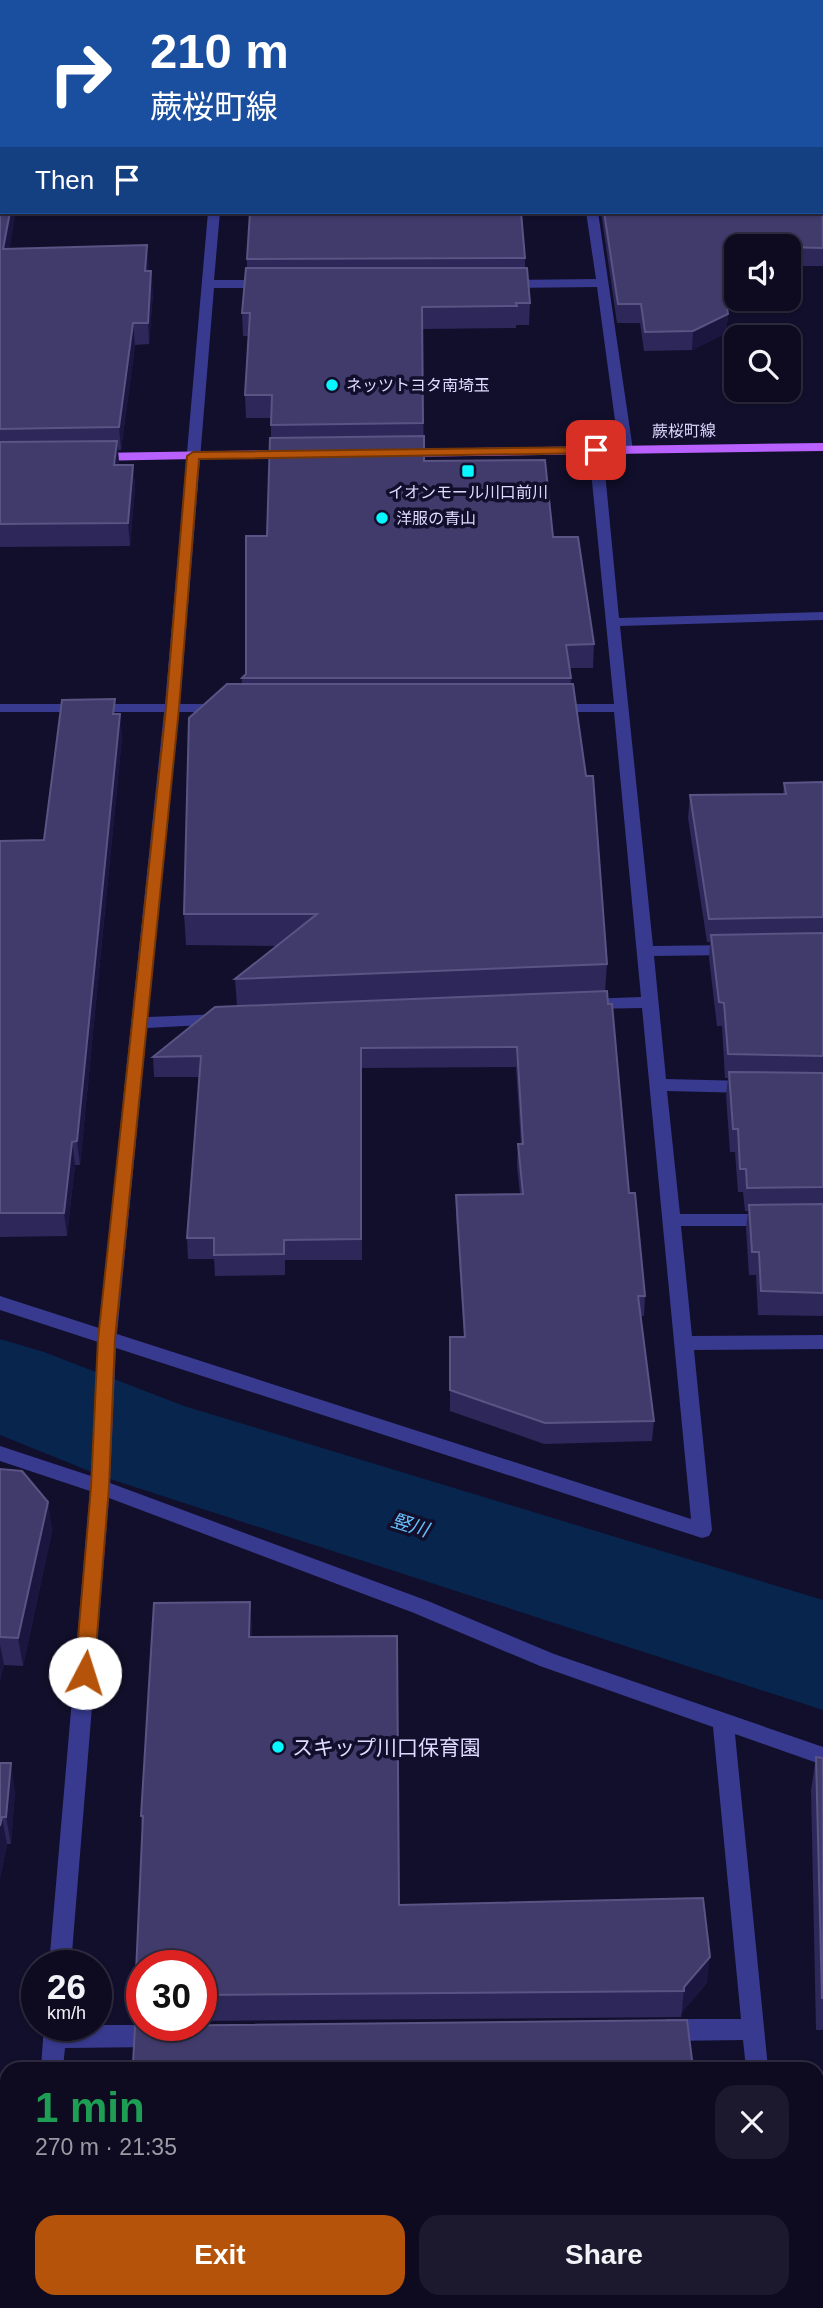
<!DOCTYPE html>
<meta charset="utf-8">
<style>
body{margin:0;font-family:Arial,"Noto Sans JP",sans-serif;background:#1c192e;color:#f1f3f6;height:100vh;display:flex;flex-direction:column;font-size:26px;white-space:nowrap}
*{box-sizing:border-box;margin:0}
p{font-size:23px;color:#9b9ba5}
.icon{flex:none;width:38px;height:38px;fill:none;stroke:currentColor;stroke-width:2;stroke-linecap:round;stroke-linejoin:round}
.map{position:relative;flex:1;overflow:hidden}
.panel{position:absolute;left:0px;top:2062px;width:824px;height:247px;display:flex;flex-direction:column;background:#0e0b21;border-radius:21px 21px 0 0;box-shadow:0 2px 5px #0004,0 0 0 2px #2e2b3f}
.panel>*{flex:none}
.banner{position:absolute;left:0px;top:0px;width:824px;height:214px;box-shadow:0 2px 5px #0004,0 0 0 2px #2e2b3f;background:#1a4fa0;color:#fff;overflow:hidden}
.buttons{position:absolute;left:724px;top:234px;display:grid;gap:14px}
.buttons a{display:grid;place-items:center;width:77px;height:77px;border-radius:14px;background:#0e0b21;box-shadow:0 2px 5px #0004,0 0 0 2px #2e2b3f;font-size:35px}
.speed{position:absolute;left:21px;top:1950px;display:flex;gap:14px;font-size:35px;font-weight:700;text-align:center}
.speed>*{display:grid;place-content:center;width:91px;height:91px;border-radius:50%;background:#0e0b21;box-shadow:0 2px 5px #0004,0 0 0 2px #2e2b3f;line-height:1}
.speed small{font-size:18px;font-weight:400}
.speed .limit{border:10px solid #d22;background:#fff;color:#111}
.pin{position:absolute;display:grid;place-items:center;width:60px;height:60px;color:#fff;margin:-30px;border-radius:14px;box-shadow:0 4px 10px #0006}
.me{position:absolute;width:77px;margin:-38px;rotate:5deg;stroke-linejoin:round;filter:drop-shadow(0 0 5px #0008)}
.turn{display:flex;align-items:center;gap:24px;height:147px;padding:0 35px;font-size:32px}
.turn .icon{width:91px;height:91px;stroke-width:2.5}
.turn b{display:block;font-size:49px;line-height:60px}
.then{display:flex;align-items:center;height:66px;padding:0 35px;background:#0003;gap:14px;font-size:26px}
.round{display:grid;place-items:center;flex:none;width:74px;height:74px;border-radius:21px;background:#1c192e}
.head{display:flex;align-items:center;justify-content:space-between;height:119px;padding:0 35px}
h1{font-size:42px;font-weight:700;line-height:52px;color:#1e9e55}
.button{display:flex;gap:14px;margin-top:auto;padding:14px 35px}
.button a{flex:1;height:80px;border-radius:21px;background:#b45309;color:#fff;font-size:28px;font-weight:700;line-height:80px;text-align:center}
.button a+a{background:#1c192e;color:#f1f3f6}
.map>svg:first-child{display:block}
</style>
<div class="map">
<svg width="823" height="2308" viewBox="0 0 823 2308">
<rect width="100%" height="100%" fill="#120f2c"/>
<path fill="#123733" d="M253 0H551V2H253Z"/>
<g fill="none" stroke-linecap="round" stroke-linejoin="round">
<path fill="#07254d" fill-rule="evenodd" d="M0 1339 44 1352 184 1406 823 1600V1710L104 1477 0 1435Z"/>
<path fill="#373a8e" fill-rule="evenodd" d="M227 0H237V2H227Z
M556 0H566V2H556Z
M208 212H220L214 280H267L273 284 267 288H214L180 704H224L231 708 224 712H179L148 1017 222 1014 230 1019 222 1024 147 1028 117 1334 691 1519 642 1008 586 1009 578 1004 586 999 641 997 614 712H553L546 708 553 704H614L589 451 591 448 596 447 603 451 619 618 823 612V620L620 626 653 946 732 945 740 950 732 955 654 956 666 1079 748 1081 757 1087 748 1093 667 1091 680 1214H769L775 1215 778 1220 775 1225 769 1226H681L692 1336 823 1335V1349L694 1350 712 1530 709 1536 702 1538 116 1348 110 1483 428 1601 554 1654 823 1747V1765L735 1734 768 2068H746L743 2040 667 2041 659 2037 655 2030 659 2023 667 2019H741L713 1727 540 1666 414 1613 109 1498 71 1965H49L90 1491 0 1461V1446L91 1476 98 1342 0 1310V1296L99 1328 164 712H0V704H165Z
M586 212H598L633 450 626 454 619 450 597 287 505 288 499 284 505 280 596 279Z
M44 2025H156L164 2028 168 2036 164 2044 156 2047 65 2048 63 2068H41Z
M817 2165 823 2166V2188L817 2187Z
M21 2301H45L44 2308H20Z
M747 2301H771L770 2308H746Z"/>
<path fill="#b961ff" fill-rule="evenodd" d="M823 443V451L402 457 395 453 402 449Z
M294 450 301 454 299 457 94 461 87 457 94 453Z"/>
</g>
<path fill="#2e275a" d="M0 0H199V2H2L9 249 147 245 148 271 153 292 149 344 135 345 121 450H118L119 465H133L135 487 130 546 0 547Z
M822 59 823 266H789V247H737V299H749L748 307H727L728 314 726 333 692 350 644 351 640 323H617L601 212H822Z
M525 258V268L530 303 529 325H516V328L422 329 424 461 553 537 594 644 593 668H570L571 684 607 964 605 992 629 1193 645 1296 644 1316H641L654 1421 652 1441 544 1444 450 1411V1337H464L456 1215V1195L520 1194 517 1165 518 1144H521L516 1067 361 1068 362 1260H285V1275L215 1276 214 1259H188L187 1238 199 1077H154L153 1057 237 1006 235 979 278 946 186 945 184 914 242 684V678L246 674 267 536 271 438V418H246L245 395 249 336H243L242 313 247 268V259Z
M116 714 122 737 80 1165H75L67 1236 0 1237V841L44 840Z
M823 782V1316L758 1315 756 1275H749L746 1228 748 1211H745L743 1192H738L735 1152H730L726 1095 728 1078H725L722 1026H717L709 958 710 942H707L688 818 690 795 783 794 784 783Z
M0 1469 48 1502 52 1531 23 1666 4 1665 0 1680Z
M250 1602 252 1636 399 1905 707 1983 682 2012 681 2017 201 2021V1965H142V2022H139L135 1995 142 1831 141 1816Z
M816 1757 823 1758V2030H816L811 1790Z
M0 1763 15 1791 11 1844H7L0 1878Z"/>
<path fill="#1b1640" d="M10 212H16L6 270 3 249Z
M147 245 149 266 147 292 145 271Z
M151 271 153 292 149 344 148 323Z
M728 314 726 333 692 350 693 331Z
M133 323 135 345 121 450 119 427Z
M117 441 119 463 116 487 114 465Z
M133 465 135 487 130 546 128 523Z
M120 714 122 737 80 1165 77 1141Z
M72 1142 75 1165 67 1236 64 1213Z
M48 1502 52 1531 23 1666 18 1638Z
M250 1602 252 1629 251 1664 249 1637Z
M0 1644 4 1665 0 1680Z
M11 1763 15 1791 11 1844 6 1817Z
M2 1817 7 1844 0 1878V1826Z
M710 1957 707 1983 682 2012 684 1987Z"/>
<path fill="#413b6c" stroke="#595483" stroke-width="2" d="M0 0H197V2H2V43H0Z
M0 53H2V212H10L3 249 147 245 145 271H151L148 323H133L119 427 0 429V184H2V174H0Z
M822 59 823 61 822 164Z
M822 169 823 248 741 246V247H737V288H724L728 314 693 331 645 332 641 304H618L604 212H822Z
M250 212H521L525 258 247 259Z
M246 268H527L530 303H516L517 306 422 307 423 423 271 425 272 395H245L250 313H242Z
M424 436V461L545 460 553 537H578L594 644 566 645 571 678H242L246 674V536H267L270 438Z
M117 441 114 465H133L128 523 0 524V442Z
M227 684H573L586 776H593L607 964 235 979 317 914H184L189 718Z
M115 699 113 714H120L77 1141 72 1142 64 1213H0V841L44 840 62 700Z
M823 782V917L709 919 690 795 786 794 784 783Z
M823 933V1056L728 1054 724 1003 719 1002 711 935Z
M607 991 608 1004H612L629 1193H635L645 1296H638L654 1421 545 1423 450 1390V1337H465L456 1195 523 1194 518 1144H523L517 1047 361 1048V1239L284 1240V1254L214 1255V1238H187L201 1056 153 1057 215 1007Z
M729 1072 823 1073V1187L747 1188 746 1169H740L738 1129H733Z
M823 1204V1293L761 1291 759 1252H752L749 1205Z
M0 1469 22 1471 48 1502 18 1638 0 1637Z
M250 1602 249 1637 397 1636 399 1905 703 1898 710 1957 684 1987V1991L201 1995V1965H142V1995H135L143 1816H141L154 1603Z
M816 1757 823 1758V1998H822Z
M0 1763H11L6 1817H2L0 1826Z
M687 2020 693 2068H128V2064H133L135 2026Z
M106 2301H434L433 2308H106Z
M565 2301H676V2308H565Z"/>
<path fill="#b45309" stroke="#753606" stroke-width="2" d="M596 447 602 450 600 453 199 459 179 708 115 1339 109 1487 94 1673 91 1678 85 1680 78 1678 75 1673 91 1487 98 1339 166 708 187 456 193 452Z"/>
<g fill="#06f7ff" stroke="#120f2c" stroke-width="2.5">
<circle cx="332" cy="385" r="7"/>
<rect x="461" y="464" width="14" height="14" rx="3.5"/>
<circle cx="382" cy="518" r="7"/>
<circle cx="278" cy="1747" r="7"/>
</g>
<g text-anchor="middle" dominant-baseline="central" stroke-width="7" stroke-linejoin="round" paint-order="stroke">
<g font-size="16" fill="#dcdaff" stroke="#120f2c" text-anchor="start">
<text x="346" y="385">ネッツトヨタ南埼玉</text>
<text x="468" y="492" text-anchor="middle">イオンモール川口前川</text>
<text x="396" y="518">洋服の青山</text>
</g>
<g font-size="16" fill="#dcdaff" stroke="#120f2c">
<text transform="translate(684 431) rotate(-1)">蕨桜町線</text>
</g>
<g font-size="19" font-style="italic" fill="#68c3ff" stroke="#120f2c">
<text transform="translate(410 1525) rotate(17)">竪川</text>
</g>
<g font-size="21" fill="#dcdaff" stroke="#120f2c" text-anchor="start">
<text x="292" y="1747">スキップ川口保育園</text>
</g>
</g>
</svg>
<div class="buttons">
<a><svg class="icon" aria-label="sound" viewBox="0 0 24 24"><path d="M4 9h4l5-4v14l-5-4H4zM17 9q2 3 0 6"/></svg></a>
<a><svg class="icon" aria-label="search" viewBox="0 0 24 24"><circle cx="10" cy="10" r="6"/><path d="M15 15l6 6"/></svg></a>
</div>
<div class="speed"><div>26<small>km/h</small></div><div class="limit">30</div></div>
<div class="pin" style="left:596px;top:450px;background:#d93025"><svg class="icon" aria-label="arrive" viewBox="0 0 24 24"><path d="M6 21V4h12l-3 4 3 4H6"/></svg></div>
<svg class="me" style="left:85px;top:1673px" viewBox="-20 -20 40 40"><circle r="19" fill="#fff"/><path d="M0-13L10 11 0 6-10 11z" fill="#b45309"/></svg>
<div class="banner">
<div class="turn"><svg class="icon" aria-label="right" viewBox="0 0 24 24"><path d="M7 20v-9h11M14 6l5 5-5 5"/></svg><div><b>210 m</b>蕨桜町線</div></div>
<div class="then">Then<svg class="icon" aria-label="arrive" viewBox="0 0 24 24"><path d="M6 21V4h12l-3 4 3 4H6"/></svg></div>
</div>
<section class="panel">
<div class="head"><div><h1>1 min</h1><p>270 m · 21:35</p></div><a class="round"><svg class="icon" aria-label="close" viewBox="0 0 24 24"><path d="M6 6l12 12M18 6L6 18"/></svg></a></div>
<div class="button"><a>Exit</a><a>Share</a></div>
</section>
</div>
